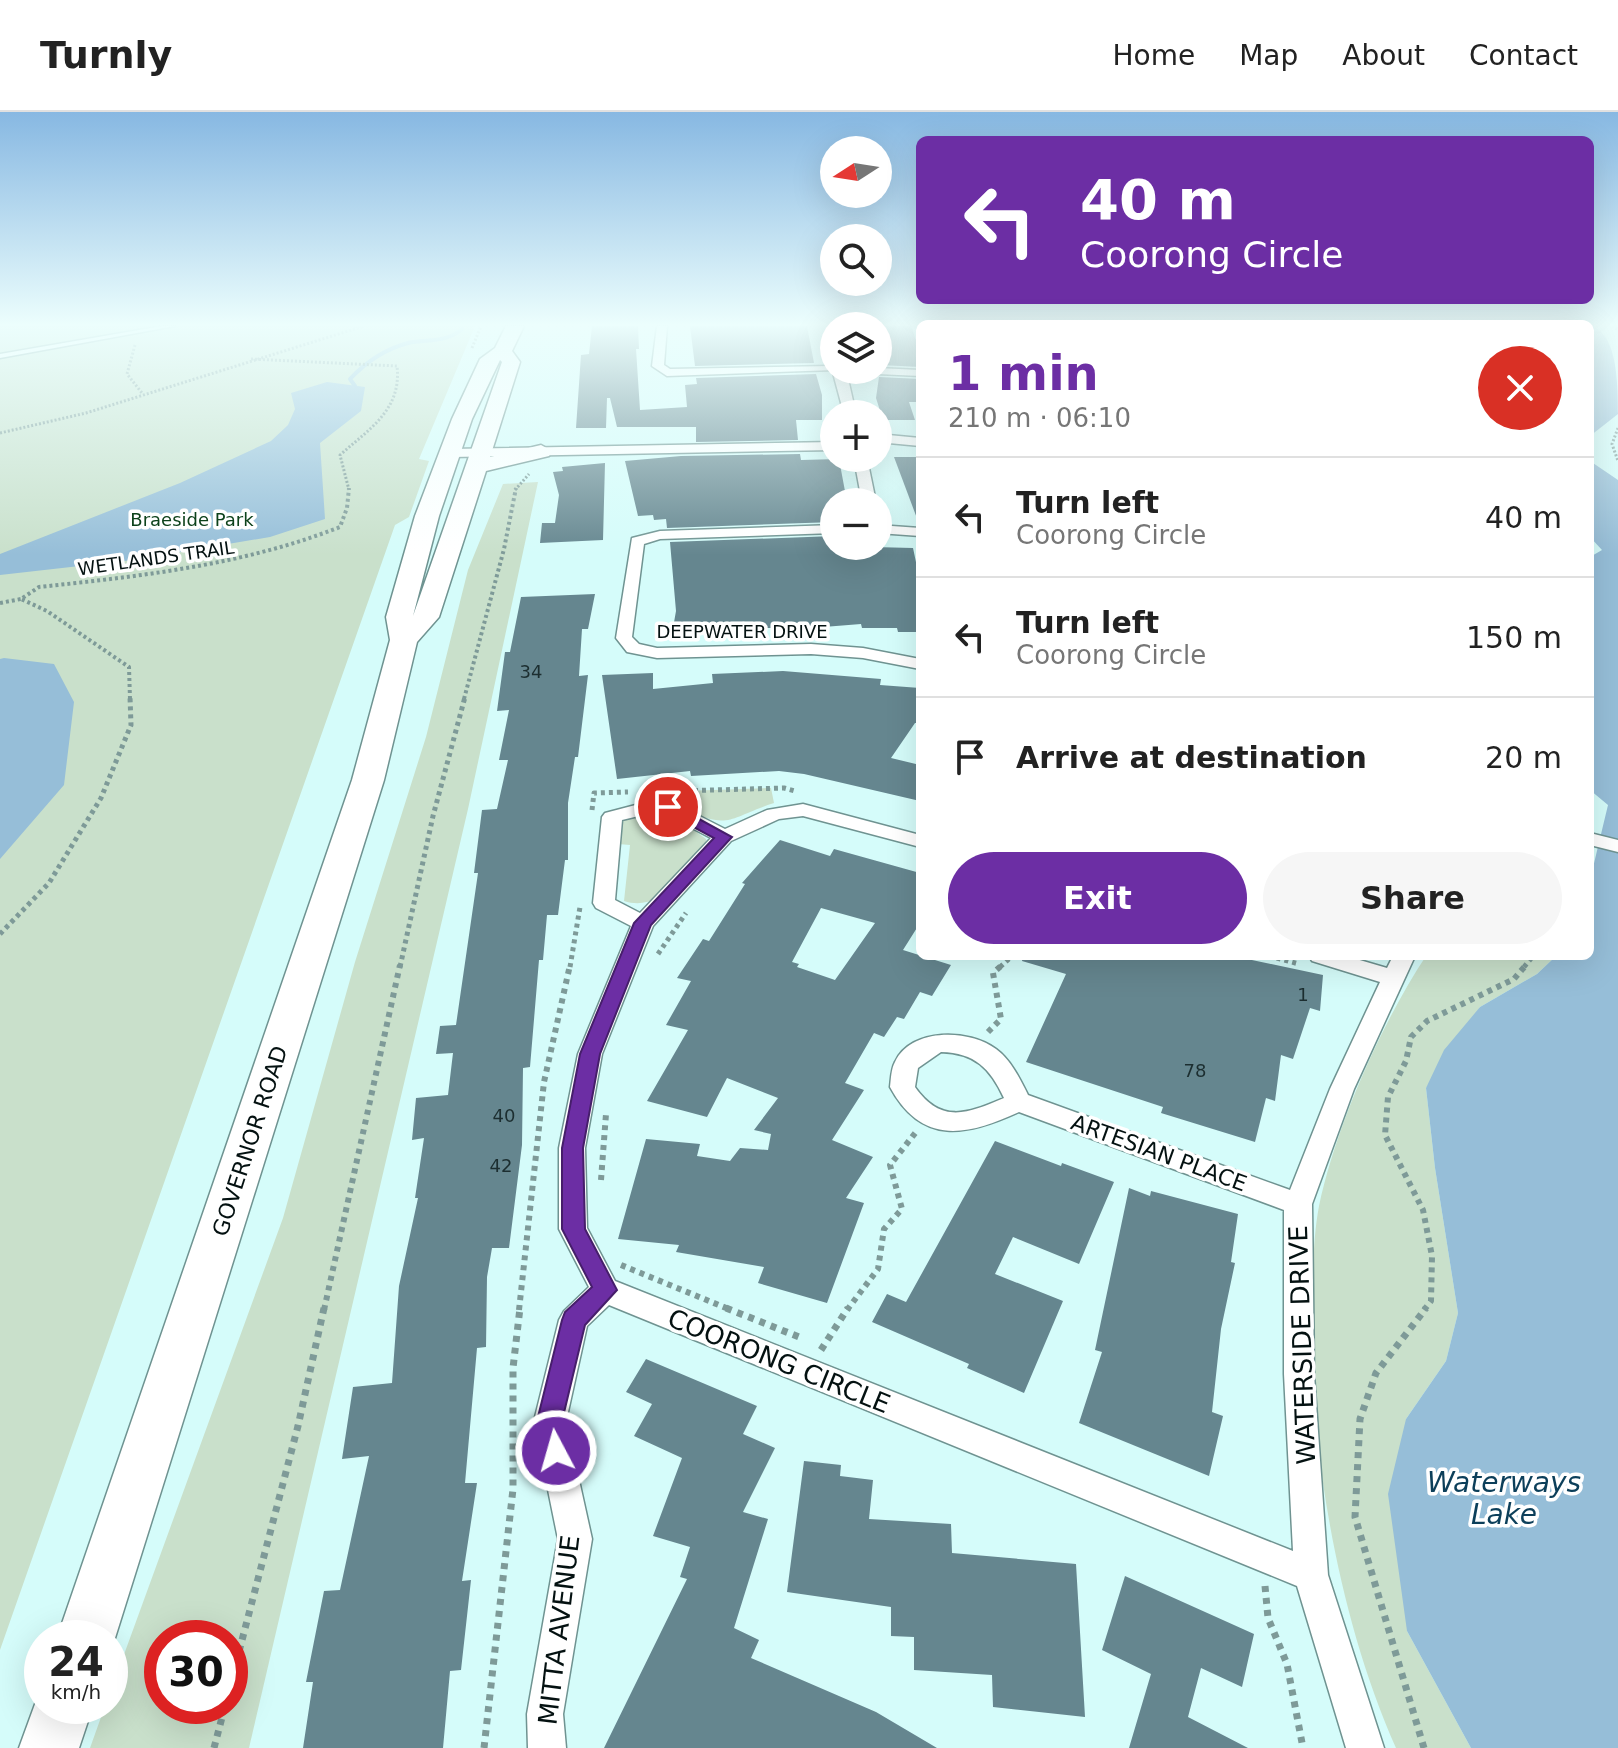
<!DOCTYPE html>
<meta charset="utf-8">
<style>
body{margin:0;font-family:"DejaVu Sans",sans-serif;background:#f6f6f6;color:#222;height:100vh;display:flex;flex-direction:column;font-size:30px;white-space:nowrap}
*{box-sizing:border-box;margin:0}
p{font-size:26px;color:#767676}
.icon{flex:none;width:44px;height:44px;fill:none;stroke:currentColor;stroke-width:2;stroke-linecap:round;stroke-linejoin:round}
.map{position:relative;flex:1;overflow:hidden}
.details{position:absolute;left:916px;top:208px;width:678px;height:640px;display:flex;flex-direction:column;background:#fff;border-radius:12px;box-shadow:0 8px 32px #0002}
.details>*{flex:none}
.top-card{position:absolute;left:916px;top:24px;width:678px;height:168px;border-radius:12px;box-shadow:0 8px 32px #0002;background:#6c2ea4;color:#fff;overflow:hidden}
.needle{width:52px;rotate:258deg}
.fabs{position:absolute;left:820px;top:24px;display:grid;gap:16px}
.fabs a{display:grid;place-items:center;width:72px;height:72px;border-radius:50%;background:#fff;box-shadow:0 8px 32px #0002;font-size:40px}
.speed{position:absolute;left:24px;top:1508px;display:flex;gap:16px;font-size:40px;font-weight:700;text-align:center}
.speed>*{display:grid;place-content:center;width:104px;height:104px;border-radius:50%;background:#fff;box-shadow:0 8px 32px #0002;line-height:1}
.speed small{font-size:20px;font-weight:400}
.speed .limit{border:12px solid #d22;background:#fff;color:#111}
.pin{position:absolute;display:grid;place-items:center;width:68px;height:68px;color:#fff;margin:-34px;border:4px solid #fff;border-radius:50%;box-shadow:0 2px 8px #0007}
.me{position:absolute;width:88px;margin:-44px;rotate:354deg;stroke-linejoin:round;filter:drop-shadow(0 0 6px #0008)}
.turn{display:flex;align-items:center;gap:28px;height:168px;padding:0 32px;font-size:36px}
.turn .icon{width:104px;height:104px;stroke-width:2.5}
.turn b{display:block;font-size:56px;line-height:68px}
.round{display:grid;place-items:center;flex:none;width:84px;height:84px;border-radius:42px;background:#f6f6f6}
.overview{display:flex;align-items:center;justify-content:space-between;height:136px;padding:0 32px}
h1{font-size:48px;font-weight:700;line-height:60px;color:#6c2ea4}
.primary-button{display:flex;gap:16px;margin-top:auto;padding:16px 32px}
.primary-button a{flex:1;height:92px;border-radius:48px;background:#6c2ea4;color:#fff;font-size:32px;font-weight:700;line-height:92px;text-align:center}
.primary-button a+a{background:#f6f6f6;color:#222}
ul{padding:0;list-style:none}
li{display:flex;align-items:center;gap:24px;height:120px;padding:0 32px;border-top:2px solid #e0e0e0}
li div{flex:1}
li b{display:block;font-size:30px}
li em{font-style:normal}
header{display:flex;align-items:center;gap:48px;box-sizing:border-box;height:112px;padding:0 40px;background:#fff;border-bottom:2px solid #e0e0e0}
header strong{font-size:38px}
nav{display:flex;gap:44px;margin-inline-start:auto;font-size:28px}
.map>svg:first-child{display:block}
</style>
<header>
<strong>Turnly</strong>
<nav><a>Home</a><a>Map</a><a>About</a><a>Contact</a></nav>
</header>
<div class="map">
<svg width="1618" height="1636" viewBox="0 0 1618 1636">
<rect width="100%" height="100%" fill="#d5fcfa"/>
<path fill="#c9e0cb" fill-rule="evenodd" d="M0 214H475L419 347 429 349 409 405 395 413 0 1538Z
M538 370 468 697 249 1636H90L105 1594H110V1581L283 1106 355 850 426 625 468 458 503 372ZM230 1526V1594H162V1526Z
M771 676 774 691C727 706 731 719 682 696L683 679Z
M655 701 683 710 706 727 707 735C683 761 661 801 624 789L630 733 618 732 619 712 628 705Z
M1426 844H1556L1537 862 1480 895 1426 976 1435 1056 1458 1201 1446 1249 1406 1307 1407 1519 1471 1636H1396C1353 1539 1329 1430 1317 1325 1314 1293 1315 1260 1314 1228 1313 1185 1311 1137 1319 1094 1336 1014 1381 912 1426 844Z"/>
<path fill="#96bed8" d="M1590 214C1618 220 1618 274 1618 302L1590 324Z
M327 270 365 275 361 299 320 331 325 407 270 425 133 448 0 463V442L180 371 271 329 288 313 295 297 291 281Z
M1590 349 1618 368V1636H1471L1407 1519 1388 1382 1406 1307 1446 1249 1458 1201 1435 1056 1426 976 1444 938 1480 895 1537 862 1556 844H1590V768L1608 693 1590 678V445L1602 438 1590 425Z
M4 546 54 552 74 590 64 673 0 747V547Z"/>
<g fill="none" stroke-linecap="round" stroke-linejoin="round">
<path stroke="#96bed8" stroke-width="4" d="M351 280 355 274 350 267C366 250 385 237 408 231 428 227 446 231 462 217"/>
</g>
<path fill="#65868f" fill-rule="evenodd" d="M592 214H638L639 237H636L640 298 687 295 685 273 697 272 696 266 816 262 822 283V308H796L798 328 696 330V315H617L610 286H607L606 316H576L581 243 589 242Z
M690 214H807L814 251 695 254Z
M878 214H911L920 239V255L881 253 883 240 878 241Z
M879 265 920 267V290H909L915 308H883L876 286Z
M800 342 801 348 839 347 847 390H834V410L667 416 666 407 654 408 653 403 638 404 625 349 681 344Z
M894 345H920V408L918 409Z
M605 351 603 428 540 431 542 411H555L559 383 553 360 563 359 562 355Z
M834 424V434L913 436 920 469V520H898L897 516H862L861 512 811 516H673L676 499 670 430Z
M595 482 588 517H582L579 564 588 563 578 645H575L568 691V748H565L558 803H547L543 848H539L530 955 523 956 522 1033 509 1136H492L487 1165 486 1235 477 1236 465 1371H477L462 1469 471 1468 461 1558 450 1559 443 1636H303L313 1570H306L324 1479 340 1478 369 1344 342 1347 353 1275 392 1271 399 1174 418 1086H415L424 1026 412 1028 416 986 448 983 453 941 436 942 440 914 456 913 478 761H474L482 698 497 697 508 648H499L509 598 497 599 505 540H510L521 485Z
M783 559 881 567 880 573 920 576V611H915L891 646 920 653V689L804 662 779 659 691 664 690 659 617 667 602 563 653 561V577L713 571 712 562Z
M780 728 830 744 834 737 920 761V811L903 838 951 853 932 884 920 880 904 907 897 905 884 925 874 921 845 971 864 978 832 1028 873 1045 846 1086 864 1091 827 1191 758 1171 764 1155 676 1140 679 1133 618 1127 646 1027 700 1032 697 1044 730 1049 740 1036 768 1038 771 1022 754 1018 778 986 727 966 707 1005 647 989 688 918 666 913 691 869 677 866 703 827 709 829 745 772 742 771ZM821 796 875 811 835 868 797 855 799 852 792 850Z
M1023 844H1233L1323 863 1320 899 1310 896 1293 947 1281 943 1275 989 1266 986 1255 1030 1161 1001 1163 995 1026 950 1066 862 1022 849Z
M995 1029 1061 1054 1062 1051 1114 1070 1079 1152 1013 1125 995 1162 1063 1189 1024 1281 967 1256 969 1252 872 1210 887 1182 906 1190Z
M1129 1076 1150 1084 1151 1079 1238 1102 1231 1150 1235 1151 1221 1217 1212 1300 1223 1304 1209 1364 1079 1311 1102 1240 1095 1238Z
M646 1247 757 1294 743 1322 775 1336 743 1400 768 1407 734 1516 759 1528 751 1546 876 1600 937 1636H604L687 1467 680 1465 690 1435 653 1424 682 1346 634 1324 652 1292 626 1280Z
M804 1349 841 1353 840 1364 873 1368 869 1407 951 1412 952 1441 1076 1452 1085 1605 993 1595 992 1563 914 1558V1525L891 1524V1495L787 1480Z
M1125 1464 1254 1522 1242 1575 1201 1556 1188 1605 1248 1636H1129L1151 1562 1102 1538Z"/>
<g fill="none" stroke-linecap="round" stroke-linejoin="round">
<defs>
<path id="lane" d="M162 214H175L0 246V242Z"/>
<path id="street" d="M657 214H667L664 253 670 257 830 254 835 258 667 264 652 254Z
M878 256 920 258V264L856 261 850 258H878Z
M833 261H841L849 271 856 302H844Z
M878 322 920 326V334L878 330Z
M834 330V338L450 345 443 341 450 337Z
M849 346H864L868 351 876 390H862L855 352Z
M834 413V421L660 427 644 432 632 525 639 532 657 536 811 532 863 536 920 547V557L863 546 811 542 657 546 627 540 616 526 632 426 660 419Z
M878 413 920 416V424L878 421Z
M647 690 678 693 725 717 767 698 803 692 920 723V735L803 704 779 707 731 729 653 814 602 942 585 1036 587 1116 615 1169 1293 1439 1284 1262V1098L1019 1000C967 1024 922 1034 890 975 891 967 891 957 895 950 911 915 970 917 996 937 1011 948 1020 967 1028 983L1290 1078 1330 977 1380 870 1312 849 1309 844H1346L1387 856 1393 844H1415L1354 977 1312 1092 1314 1262 1328 1463 1384 1636H1346L1297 1474 609 1193 587 1214 566 1309 592 1427 563 1602 566 1636H528L527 1602 558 1427 534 1309 559 1208 564 1199 589 1175 559 1117V1036L578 942 631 814 596 796 593 791 602 705 605 701ZM647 702 667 703 711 726 640 801 615 788 622 708ZM941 940C975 941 990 956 1004 986 968 1001 942 1013 915 975L918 956Z
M1590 721 1618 728V740L1590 733Z"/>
<path id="primary" d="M506 214H524L512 239 520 250 490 345 541 333 552 339 549 344 486 359 439 505 417 530 384 668 115 1526 110 1538V1526H57L352 668 390 528 386 505 415 404 452 307 480 247 495 236ZM500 248 502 250 413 504 439 404 472 307Z
M42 1573V1594H93L79 1636H19Z"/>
</defs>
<use href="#lane" stroke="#6f9391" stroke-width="3"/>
<use href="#street" stroke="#6f9391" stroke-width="3"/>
<use href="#primary" stroke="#6f9391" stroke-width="3"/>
<path stroke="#7e9a98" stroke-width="3" stroke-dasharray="2 2" stroke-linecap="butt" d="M1612 214 1618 218
M135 233 127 262 142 281
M472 236 481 214
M251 247 397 254C402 298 369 317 340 343L349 378
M1618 316 1612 332 1618 349
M0 321 86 301 364 214
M515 378 529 362"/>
<path stroke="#7e9a98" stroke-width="4" stroke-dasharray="3 3" stroke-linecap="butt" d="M0 491 21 487
M130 587 129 555 47 499 21 487 39 475C142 464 243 453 340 415L347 396 349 376
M464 587 504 437 516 376"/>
<path stroke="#7e9a98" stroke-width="5" stroke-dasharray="4 4" stroke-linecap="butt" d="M678 679 784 676 795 679
M592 698 594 681 628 680
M0 822 49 771 101 686 131 613 130 585
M658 842 686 801
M1269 844 1299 852
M400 855 433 704 465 585
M570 855 580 795
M1000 855 1012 844
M1524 855 1533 844"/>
<path stroke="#7e9a98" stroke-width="6" stroke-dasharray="5 5" stroke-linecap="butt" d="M988 920 1001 907 993 861 1002 853
M601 1068 606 1002
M621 1153 731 1198
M324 1198 400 853
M519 1198 544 970 570 853
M847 1198 878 1157 884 1117 902 1097 890 1053 916 1020
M1424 1198 1431 1189 1432 1144 1423 1098 1385 1023 1388 985 1406 949 1411 925 1427 909 1514 867 1526 853"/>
<path stroke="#7e9a98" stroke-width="7" stroke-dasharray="6 6" stroke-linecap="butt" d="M726 1196 804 1227
M821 1238 848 1196
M1265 1474 1268 1506 1287 1552 1303 1636
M230 1574 298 1314 324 1196
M214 1636 225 1594
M484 1636 513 1377V1256L520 1196
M1424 1636 1355 1405 1360 1307 1376 1261 1426 1196"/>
<use href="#lane" fill="#fff" fill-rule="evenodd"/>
<use href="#street" fill="#fff" fill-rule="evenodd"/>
<use href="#primary" fill="#fff" fill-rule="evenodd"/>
</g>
<linearGradient id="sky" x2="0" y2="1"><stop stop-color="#87b8e2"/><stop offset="0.48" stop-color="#ecfefd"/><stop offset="1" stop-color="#ecfefd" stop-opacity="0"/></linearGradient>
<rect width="1618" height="443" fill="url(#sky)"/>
<path fill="#6c2ea4" stroke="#461e6b" stroke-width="2" d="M668 690 732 725 651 813 600 942 583 1036 585 1117 617 1178 585 1213 562 1309 569 1339 565 1347 556 1351 547 1347 537 1309 562 1208 565 1200 592 1175 562 1117V1036L580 942 634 811 714 726 662 698V691Z"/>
<g text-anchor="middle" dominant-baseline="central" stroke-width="7" stroke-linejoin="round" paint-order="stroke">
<g font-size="18" fill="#0d421b" stroke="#fff">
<text x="192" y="407">Braeside Park</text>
</g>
<g font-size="18" fill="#041111" stroke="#fff">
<text transform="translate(156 446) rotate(-8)">WETLANDS TRAIL</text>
<text x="742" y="519">DEEPWATER DRIVE</text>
</g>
<g font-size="18" fill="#1c2e30">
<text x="531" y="559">34</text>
<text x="1303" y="882">1</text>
<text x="1195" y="958">78</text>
<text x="504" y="1003">40</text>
<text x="501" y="1053">42</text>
</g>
<g font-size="22" fill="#041111" stroke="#fff">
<text transform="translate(250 1029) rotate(-72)">GOVERNOR ROAD</text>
<text transform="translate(1159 1041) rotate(20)">ARTESIAN PLACE</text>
</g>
<g font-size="26" fill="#041111" stroke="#fff">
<text transform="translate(1302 1233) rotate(-92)">WATERSIDE DRIVE</text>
<text transform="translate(779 1249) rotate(22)">COORONG CIRCLE</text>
<text transform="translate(559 1518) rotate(-83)">MITTA AVENUE</text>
</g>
<g font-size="28" font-style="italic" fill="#0c3f5a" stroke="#fff">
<text x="1504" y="1370">Waterways<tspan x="1504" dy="32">Lake</tspan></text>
</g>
</g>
</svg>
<div class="fabs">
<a><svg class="needle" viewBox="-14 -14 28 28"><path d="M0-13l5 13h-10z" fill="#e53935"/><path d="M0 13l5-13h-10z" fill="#767676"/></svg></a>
<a><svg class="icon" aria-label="search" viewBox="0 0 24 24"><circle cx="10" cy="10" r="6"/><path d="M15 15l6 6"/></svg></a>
<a><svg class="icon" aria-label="layers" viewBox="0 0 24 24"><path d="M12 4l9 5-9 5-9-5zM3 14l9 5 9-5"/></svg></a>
<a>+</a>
<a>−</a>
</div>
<div class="speed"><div>24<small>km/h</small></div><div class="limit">30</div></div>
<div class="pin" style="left:668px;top:695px;background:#d93025"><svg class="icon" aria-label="arrive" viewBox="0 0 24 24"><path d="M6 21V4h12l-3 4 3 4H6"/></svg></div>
<svg class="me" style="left:556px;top:1339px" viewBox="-20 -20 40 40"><circle r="17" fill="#6c2ea4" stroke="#fff" stroke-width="3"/><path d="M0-11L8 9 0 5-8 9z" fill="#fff"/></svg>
<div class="top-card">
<div class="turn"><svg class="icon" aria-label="left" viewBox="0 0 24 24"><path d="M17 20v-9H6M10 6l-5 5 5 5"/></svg><div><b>40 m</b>Coorong Circle</div></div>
</div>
<section class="details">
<div class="overview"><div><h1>1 min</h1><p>210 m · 06:10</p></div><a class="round" style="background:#d93025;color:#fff"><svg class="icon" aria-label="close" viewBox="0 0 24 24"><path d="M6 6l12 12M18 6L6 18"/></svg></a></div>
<ul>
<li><svg class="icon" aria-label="left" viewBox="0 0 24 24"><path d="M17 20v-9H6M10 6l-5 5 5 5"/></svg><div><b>Turn left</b><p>Coorong Circle</p></div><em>40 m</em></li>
<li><svg class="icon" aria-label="left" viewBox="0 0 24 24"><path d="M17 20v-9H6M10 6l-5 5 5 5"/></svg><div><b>Turn left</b><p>Coorong Circle</p></div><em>150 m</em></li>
<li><svg class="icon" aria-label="arrive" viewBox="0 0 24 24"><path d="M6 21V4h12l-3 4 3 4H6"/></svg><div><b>Arrive at destination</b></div><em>20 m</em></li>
</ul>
<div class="primary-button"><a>Exit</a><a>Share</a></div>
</section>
</div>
